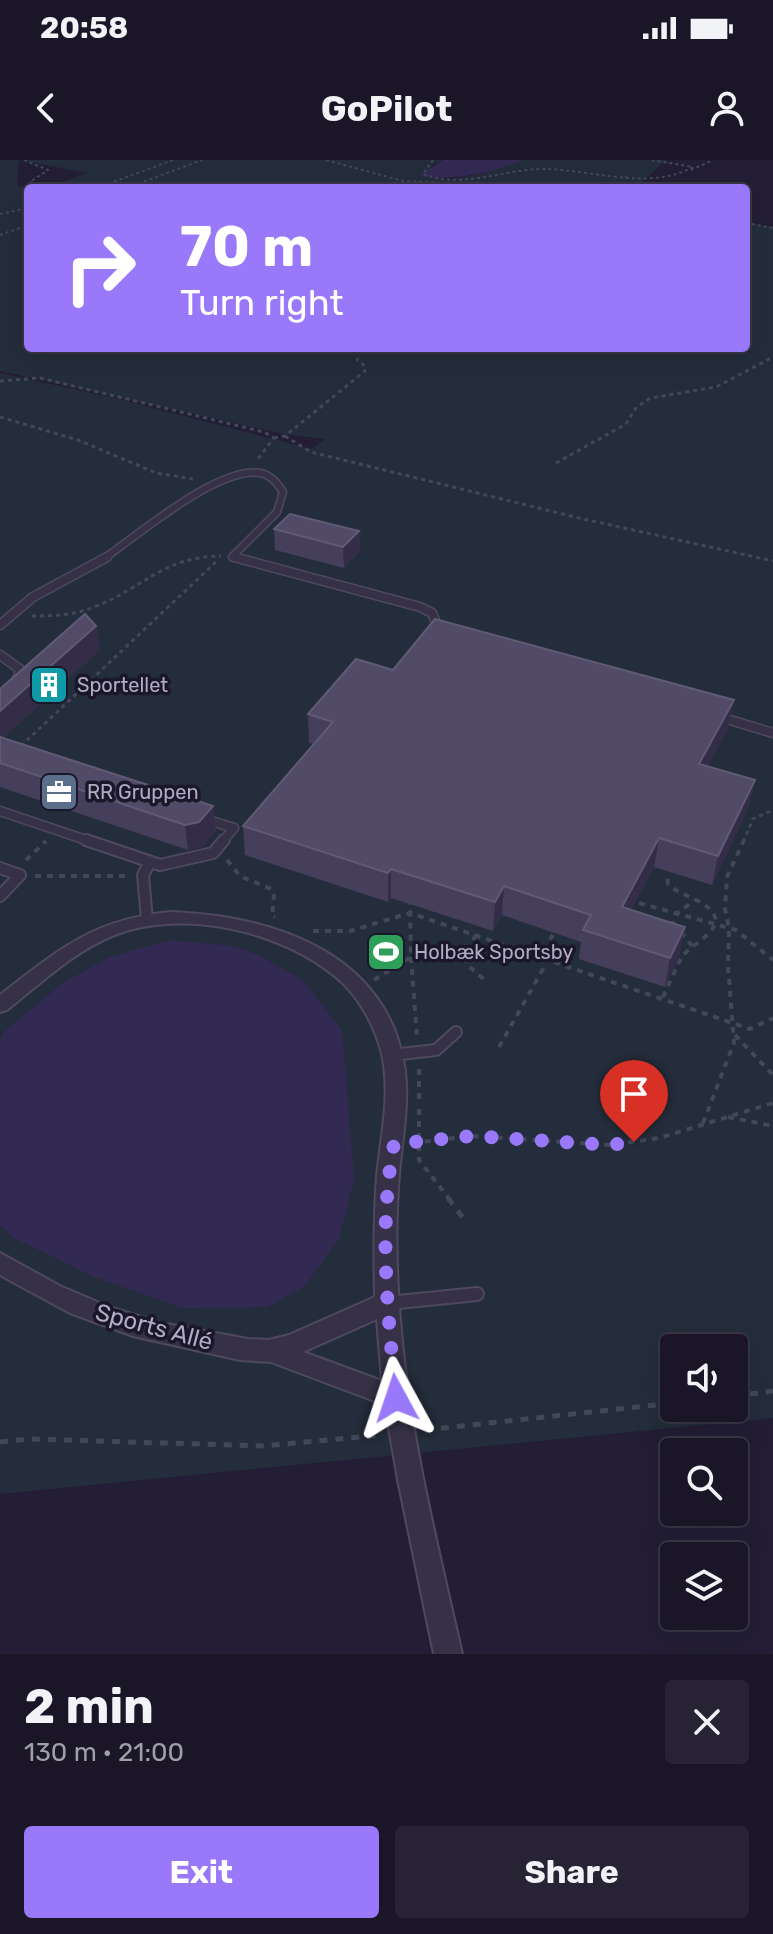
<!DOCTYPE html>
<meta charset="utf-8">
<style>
body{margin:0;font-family:Rubik,sans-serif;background:#272334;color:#f1f3f6;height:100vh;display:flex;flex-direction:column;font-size:30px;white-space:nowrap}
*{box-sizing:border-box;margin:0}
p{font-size:26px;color:#9f9fa8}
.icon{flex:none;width:44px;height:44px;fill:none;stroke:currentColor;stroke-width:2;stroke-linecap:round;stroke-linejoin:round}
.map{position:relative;height:1494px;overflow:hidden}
.sheet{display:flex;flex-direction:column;background:#1a1628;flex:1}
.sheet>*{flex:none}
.guide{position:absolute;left:24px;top:24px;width:726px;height:168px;border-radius:8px;box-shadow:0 8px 32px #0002,0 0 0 2px #383545;background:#9979fa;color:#fff;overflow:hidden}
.buttons{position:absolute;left:660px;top:1174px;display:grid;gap:16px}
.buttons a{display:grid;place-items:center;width:88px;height:88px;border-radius:8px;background:#1a1628;box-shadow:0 8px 32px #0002,0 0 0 2px #383545;font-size:40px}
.pin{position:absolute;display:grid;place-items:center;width:68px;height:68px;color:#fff;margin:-82px -34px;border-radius:50% 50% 50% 0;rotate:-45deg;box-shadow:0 0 8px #0007}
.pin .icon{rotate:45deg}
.me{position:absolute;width:88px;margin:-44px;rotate:355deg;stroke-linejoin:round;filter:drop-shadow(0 0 6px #0008)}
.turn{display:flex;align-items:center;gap:28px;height:168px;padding:0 24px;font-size:36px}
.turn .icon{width:104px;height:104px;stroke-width:2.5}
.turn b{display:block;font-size:56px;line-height:68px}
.round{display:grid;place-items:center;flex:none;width:84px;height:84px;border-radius:8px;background:#272334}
.headline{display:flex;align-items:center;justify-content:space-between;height:136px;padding:0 24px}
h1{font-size:48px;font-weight:700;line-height:60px}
.button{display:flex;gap:16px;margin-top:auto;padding:16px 24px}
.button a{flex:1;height:92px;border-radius:8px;background:#9979fa;color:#fff;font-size:32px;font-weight:700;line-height:92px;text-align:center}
.button a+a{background:#272334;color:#f1f3f6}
.status{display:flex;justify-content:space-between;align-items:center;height:56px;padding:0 40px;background:#1a1628;direction:ltr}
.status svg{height:22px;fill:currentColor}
header{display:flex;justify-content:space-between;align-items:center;height:104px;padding:0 24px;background:#1a1628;font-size:36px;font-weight:700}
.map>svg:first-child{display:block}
</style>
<div class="status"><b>20:58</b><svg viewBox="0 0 49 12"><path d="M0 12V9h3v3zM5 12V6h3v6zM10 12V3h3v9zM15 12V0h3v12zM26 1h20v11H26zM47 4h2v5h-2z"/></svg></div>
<header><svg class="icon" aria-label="back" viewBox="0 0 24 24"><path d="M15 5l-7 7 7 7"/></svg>GoPilot<svg class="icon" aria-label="person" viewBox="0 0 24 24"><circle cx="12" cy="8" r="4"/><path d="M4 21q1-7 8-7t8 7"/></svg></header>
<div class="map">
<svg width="773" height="1494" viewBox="0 0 773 1494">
<rect width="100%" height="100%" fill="#231e35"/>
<path fill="#242d3b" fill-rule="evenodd" d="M0 0H443L435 3 425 14 446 20 485 13 519 0H666L636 28H47L87 13 19 0 17 25 28 29V188H746V62L773 67V1258L0 1334V213L115 238 311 289 325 279 284 274 0 211ZM674 1188H734V1248H674Z"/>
<path fill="#332a54" d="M443 0H519V2C486 14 454 21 419 16Z
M171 780 233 786 260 796 303 820 342 871 354 1019 339 1078 305 1126 267 1147 182 1148 95 1117 14 1078 0 1065V880L5 871 64 822 110 797Z"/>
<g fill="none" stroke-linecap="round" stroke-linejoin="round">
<defs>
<path id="service-far3" d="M103 399C137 376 218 306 260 313 271 315 277 323 283 332L277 352 232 397 241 399"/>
<path id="service-far2" d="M234 397 420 447 432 453 438 468
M0 465 33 437 107 397
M0 495 21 510 13 527 0 538
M720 557 773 573
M0 651 92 682
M205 659 234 668 222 682"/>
<path id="service-far1" d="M86 680 160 705 213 693 224 680
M0 708 20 715 0 736
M147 760 143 715 149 704
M391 895 436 890 456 872"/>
<path id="service" d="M389 1143 477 1134"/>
<path id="minor" d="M171 752C274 756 389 793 405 911 409 946 402 980 399 1014 395 1062 396 1112 400 1160 409 1273 437 1383 462 1494H434L398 1320 385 1245 271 1202 240 1200 133 1176 70 1153 0 1115V1093L60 1126 109 1147 161 1163 248 1179 269 1180 289 1175 375 1137C374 1097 374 1056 377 1016 381 976 391 934 382 894 375 866 359 836 336 817 281 771 185 749 117 774 75 790 41 823 7 850L0 852V835C60 789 93 759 171 752ZM377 1159 382 1221 303 1192Z"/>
</defs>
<use href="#service-far3" stroke="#4e495e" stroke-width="9"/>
<use href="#service-far2" stroke="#4e495e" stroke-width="11"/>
<use href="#service-far1" stroke="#4e495e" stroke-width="14"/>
<use href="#service" stroke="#4e495e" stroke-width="16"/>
<use href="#minor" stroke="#4e495e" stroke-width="4"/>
<path stroke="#424858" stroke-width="2" stroke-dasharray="3 3" stroke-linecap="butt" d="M24 0 48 10 30 22
M326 0 403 21 563 28
M433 0 423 14C463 30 505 8 546 9 592 10 650 31 693 7L652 0
M691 10 713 0
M626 16 628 28
M30 22 49 28
M97 28 173 0
M127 28 202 0
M0 54 28 48
M746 63 773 68
M0 75 28 65"/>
<path stroke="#424858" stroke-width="3" stroke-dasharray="4 4" stroke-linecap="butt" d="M0 221 40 218 264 272 274 278 257 300
M0 257 78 280 156 313 193 319
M285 276 311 292 579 358 773 401
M274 278 285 276 365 211V206L357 200 361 191 356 188
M556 303 626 264 636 248 650 238 716 227 773 197
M32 456C53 456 75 455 94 447 144 428 162 397 221 396
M21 586 218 400
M743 682 753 659 773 650"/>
<path stroke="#424858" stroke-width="4" stroke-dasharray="6 6" stroke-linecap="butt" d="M26 700 46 681
M227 700 240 716 271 729 274 735 272 756 275 757
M35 716H130
M639 743 736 770 773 800
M672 767 676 754 695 740
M313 771H350L410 753 750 869 773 858
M681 772 692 786
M476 775 469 786 466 804 486 821
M411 797 417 876
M374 820 411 797 410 744
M663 837C669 824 675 810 682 797 692 782 734 767 706 746 694 737 680 735 668 724L667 715
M735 875 773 915
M499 887 543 809 546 786 554 773
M419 909V940
M419 949V1000L450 1040
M728 957 773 966
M703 963 734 883 728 806 729 768 725 749 727 717 744 680
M413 983 472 976 610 985 659 978 773 943"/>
<path stroke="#424858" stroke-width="5" stroke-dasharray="8 8" stroke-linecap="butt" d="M448 1038 464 1059
M734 1236 773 1231
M425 1270 674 1243
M0 1282 29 1279 265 1286 380 1275"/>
<use href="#service-far3" stroke="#363146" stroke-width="6"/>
<use href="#service-far2" stroke="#363146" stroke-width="8"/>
<use href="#service-far1" stroke="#363146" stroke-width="10"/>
<use href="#service" stroke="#363146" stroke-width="12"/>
<use href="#minor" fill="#363146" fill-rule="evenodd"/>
</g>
<path fill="#453f5c" d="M274 369 359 371 360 391 344 408 275 390Z
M96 466 100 490 3 578 213 646 216 671 202 687 188 690 0 627V529Z
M393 510 734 540 728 568 708 606 755 620 748 648 712 725 654 707 631 750 685 767 679 796 665 827 579 799 581 782 502 755 493 771 391 738 388 742 245 695 243 666 314 584 309 583 308 554Z"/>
<path fill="#332d48" d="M359 371 360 391 344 408 343 387Z
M96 466 100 490 0 581V551Z
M734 540 728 568 694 633 699 604Z
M755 620 748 648 712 725 718 696Z
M213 646 216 671 202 687 188 690 185 665Z
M659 678 654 707 618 776 622 747Z
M391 709V738L388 742V713Z
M504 726 502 755 493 771 495 742Z
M685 767 679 796 665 827 670 798Z"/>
<path fill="#514b67" stroke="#605a75" stroke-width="2" d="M290 354 359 371 343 387 274 369Z
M85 454 96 466 0 551V529Z
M435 459 734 540 699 604 755 620 718 696 659 678 622 747 685 767 670 798 583 770 591 755 504 726 495 742 391 709 388 713 243 666 333 562 308 554 356 499 393 510Z
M0 577 213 646 199 662 185 665 0 603Z"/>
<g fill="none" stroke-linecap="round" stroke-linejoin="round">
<path stroke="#9979fa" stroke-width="14" stroke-dasharray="0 25.2" d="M396 1238C388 1154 378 1067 394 984L472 976 610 985 634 982"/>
</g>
<defs>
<symbol id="building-square" viewBox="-11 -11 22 22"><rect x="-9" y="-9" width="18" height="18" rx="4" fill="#0f9aa8" stroke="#1b172a"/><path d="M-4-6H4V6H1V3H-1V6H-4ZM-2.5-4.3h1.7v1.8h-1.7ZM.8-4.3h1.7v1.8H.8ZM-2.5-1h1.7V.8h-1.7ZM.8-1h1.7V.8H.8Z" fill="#fff"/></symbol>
<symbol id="office-square" viewBox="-11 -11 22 22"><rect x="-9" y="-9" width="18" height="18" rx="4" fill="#5c6f8a" stroke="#1b172a"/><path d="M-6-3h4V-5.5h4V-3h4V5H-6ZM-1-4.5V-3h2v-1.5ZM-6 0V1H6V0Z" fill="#fff"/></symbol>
<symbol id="stadium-square" viewBox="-11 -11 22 22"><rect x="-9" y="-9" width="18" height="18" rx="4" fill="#2e9e5b" stroke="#1b172a"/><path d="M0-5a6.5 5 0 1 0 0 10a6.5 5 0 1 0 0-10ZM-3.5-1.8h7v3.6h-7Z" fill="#fff"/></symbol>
</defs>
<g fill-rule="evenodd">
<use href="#building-square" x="27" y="503" width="44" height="44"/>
<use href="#office-square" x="37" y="610" width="44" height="44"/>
<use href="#stadium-square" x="364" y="770" width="44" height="44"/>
</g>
<g text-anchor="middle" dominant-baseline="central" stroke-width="7" stroke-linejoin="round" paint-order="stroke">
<g font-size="20" fill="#b1abc3" stroke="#1b172a" text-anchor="start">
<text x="77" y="525">Sportellet</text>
<text x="87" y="632">RR Gruppen</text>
<text x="414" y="792">Holbæk Sportsby</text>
</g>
<g font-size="24" fill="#b1abc3" stroke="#1b172a">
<text transform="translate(154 1167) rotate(15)">Sports Allé</text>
</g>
</g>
</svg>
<div class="buttons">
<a><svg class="icon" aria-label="sound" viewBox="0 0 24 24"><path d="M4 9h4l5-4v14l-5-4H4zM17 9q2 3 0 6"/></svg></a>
<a><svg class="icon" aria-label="search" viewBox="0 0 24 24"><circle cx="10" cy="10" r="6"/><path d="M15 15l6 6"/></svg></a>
<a><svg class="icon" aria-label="layers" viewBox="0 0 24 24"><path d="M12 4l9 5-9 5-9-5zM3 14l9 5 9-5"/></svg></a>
</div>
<div class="pin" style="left:634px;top:982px;background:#d93025"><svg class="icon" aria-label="arrive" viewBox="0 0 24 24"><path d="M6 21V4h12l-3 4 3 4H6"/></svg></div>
<svg class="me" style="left:396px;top:1238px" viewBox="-20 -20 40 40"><path d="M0-17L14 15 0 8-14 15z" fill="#9979fa" stroke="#fff" stroke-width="4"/></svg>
<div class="guide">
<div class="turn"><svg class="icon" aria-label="right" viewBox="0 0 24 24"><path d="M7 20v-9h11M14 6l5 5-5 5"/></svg><div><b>70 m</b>Turn right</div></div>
</div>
</div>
<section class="sheet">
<div class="headline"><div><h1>2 min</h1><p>130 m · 21:00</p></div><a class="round"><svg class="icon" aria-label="close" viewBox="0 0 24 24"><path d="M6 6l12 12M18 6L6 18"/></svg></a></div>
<div class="button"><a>Exit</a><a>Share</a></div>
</section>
